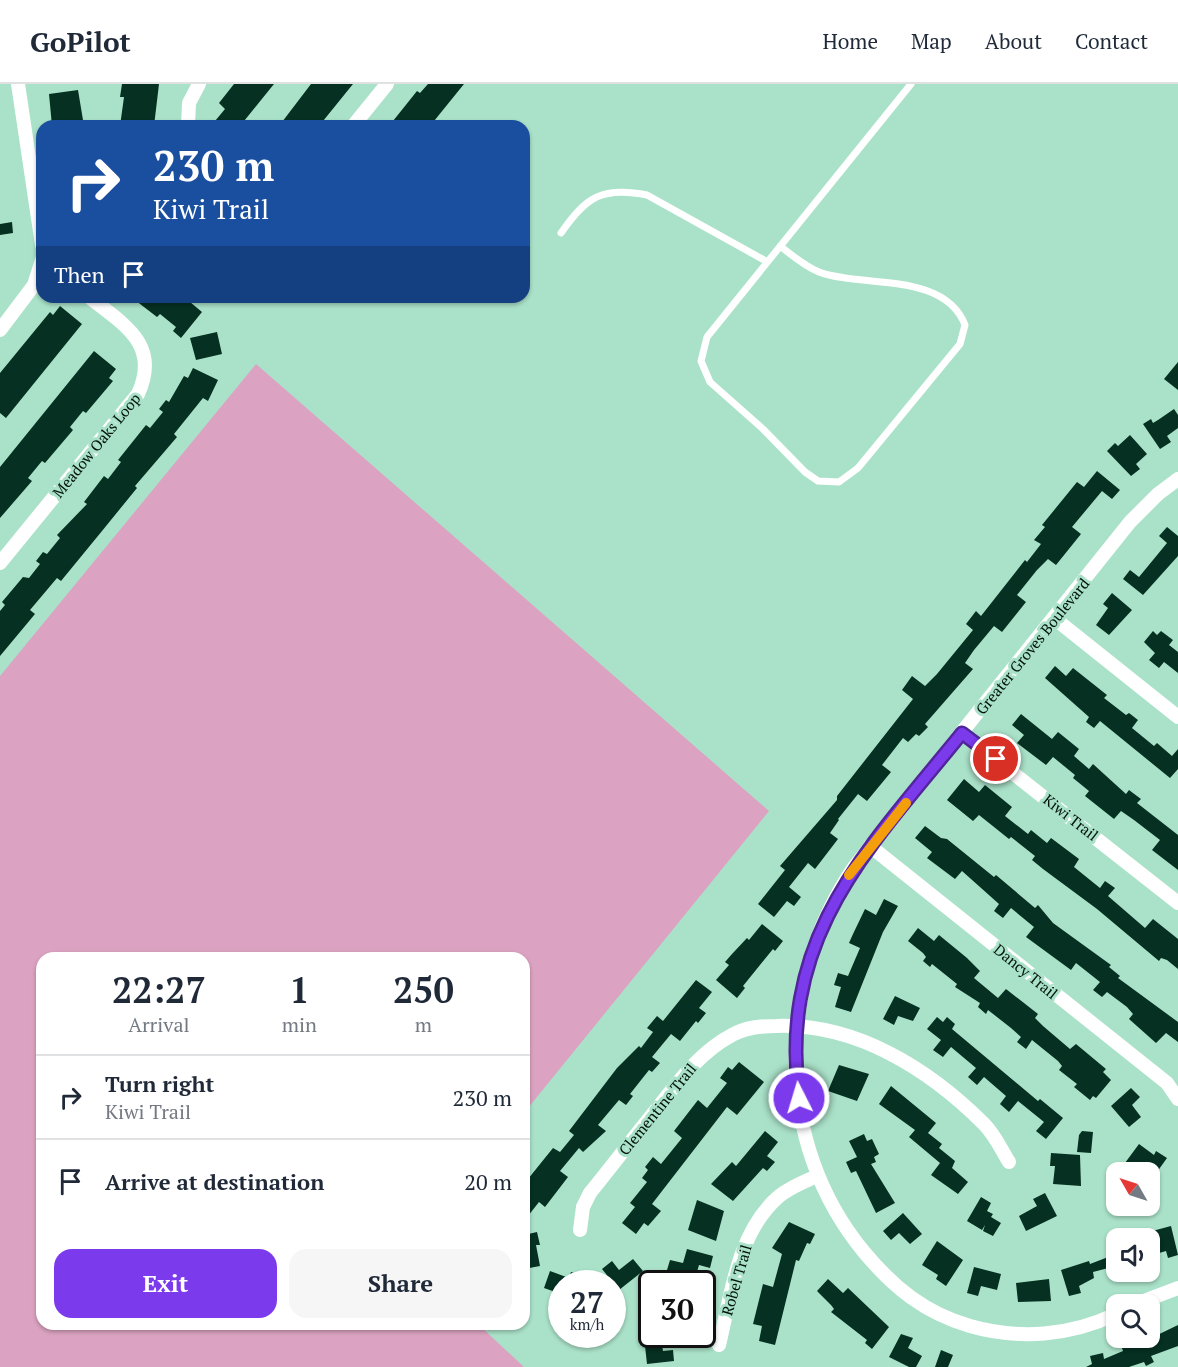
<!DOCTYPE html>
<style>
body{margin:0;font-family:"PT Serif",serif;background:#f6f6f7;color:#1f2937;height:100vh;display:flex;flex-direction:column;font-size:22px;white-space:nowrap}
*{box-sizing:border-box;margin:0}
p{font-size:20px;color:#747a83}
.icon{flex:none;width:33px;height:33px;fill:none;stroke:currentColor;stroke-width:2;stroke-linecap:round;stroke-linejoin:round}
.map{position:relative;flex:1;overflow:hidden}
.side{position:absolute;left:36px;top:868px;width:494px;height:378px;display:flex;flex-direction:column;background:#fff;border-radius:18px;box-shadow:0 2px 4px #0004}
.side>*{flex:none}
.guide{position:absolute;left:36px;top:36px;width:494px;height:183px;border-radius:18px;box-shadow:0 2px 4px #0004;background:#1a4fa0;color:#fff;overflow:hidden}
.needle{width:39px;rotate:309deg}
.fabs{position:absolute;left:1106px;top:1078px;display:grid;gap:12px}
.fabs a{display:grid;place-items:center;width:54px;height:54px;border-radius:12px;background:#fff;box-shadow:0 2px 4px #0004;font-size:30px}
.speed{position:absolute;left:548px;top:1186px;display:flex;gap:12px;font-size:30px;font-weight:700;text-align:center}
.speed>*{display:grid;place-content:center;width:78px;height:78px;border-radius:50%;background:#fff;box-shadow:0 2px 4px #0004;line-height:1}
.speed small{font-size:15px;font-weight:400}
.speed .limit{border:3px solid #111;border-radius:9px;background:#fff;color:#111}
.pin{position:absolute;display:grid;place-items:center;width:51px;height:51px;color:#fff;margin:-26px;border:3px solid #fff;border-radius:50%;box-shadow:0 2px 6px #0007}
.me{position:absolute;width:66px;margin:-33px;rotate:355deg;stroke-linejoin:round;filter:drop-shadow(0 0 4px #0008)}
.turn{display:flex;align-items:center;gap:21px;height:126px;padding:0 18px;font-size:27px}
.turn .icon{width:78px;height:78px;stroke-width:2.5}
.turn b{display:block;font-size:42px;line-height:51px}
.then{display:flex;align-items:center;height:57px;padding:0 18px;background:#0003;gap:12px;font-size:22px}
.eta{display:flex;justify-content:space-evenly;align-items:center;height:102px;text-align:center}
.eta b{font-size:36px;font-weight:700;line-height:42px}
.primary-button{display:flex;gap:12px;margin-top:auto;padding:12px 18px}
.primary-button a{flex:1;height:69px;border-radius:18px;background:#7c3aed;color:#fff;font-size:24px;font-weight:700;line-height:69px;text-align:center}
.primary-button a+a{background:#f6f6f7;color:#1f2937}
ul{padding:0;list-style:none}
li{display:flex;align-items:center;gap:18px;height:84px;padding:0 18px;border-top:2px solid #e0e1e3}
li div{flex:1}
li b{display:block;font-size:22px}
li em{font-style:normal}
header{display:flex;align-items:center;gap:36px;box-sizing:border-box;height:84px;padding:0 30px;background:#fff;border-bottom:2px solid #e0e1e3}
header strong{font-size:28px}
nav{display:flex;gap:33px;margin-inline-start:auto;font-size:21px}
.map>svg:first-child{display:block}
</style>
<header>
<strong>GoPilot</strong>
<nav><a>Home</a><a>Map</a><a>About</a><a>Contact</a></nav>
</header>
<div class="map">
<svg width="1178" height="1283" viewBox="0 0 1178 1283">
<rect width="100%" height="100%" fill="#aae2c9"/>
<path fill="#dba3c1" d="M256 280 769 727 524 1029V874H42V1240L479 1241 524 1283H0V592Z"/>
<path fill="#053022" d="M122 0H159L154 42H120L124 13H120Z
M234 0H274L240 42H222L215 37 225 25 219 19Z
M311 0H353L319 42H279Z
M428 0H464L430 42H400L393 37 417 7 420 9Z
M78 6 84 42H52L49 10Z
M12 138 13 149 0 151V140Z
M131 213H184L202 228 181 254 173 247 176 243 160 230 157 233Z
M60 222 82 240 6 334 0 329V289L50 228 53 231Z
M217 248 222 270 196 276 190 254Z
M94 267 116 285 109 294 113 297 86 329 83 327 70 343 73 346 45 379 42 377 28 394 32 397 0 434V383Z
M1178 278V306L1164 295Z
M193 284 218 296 208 317 203 314 174 350 177 353 135 402 137 404 102 447 61 497 57 494 30 526 35 530 0 572V527L5 521 2 518 23 493 29 494 40 480 36 477 43 468 47 470 60 454 57 451 87 420 84 418 104 392 108 395 121 378 118 376 146 341 150 344 163 328 159 325 166 316 169 318 184 292 188 294Z
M1174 325 1178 331V344L1167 352 1171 358 1160 365 1143 340 1151 335 1153 339 1158 336Z
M1130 351 1147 370 1136 380 1140 385 1131 392 1107 367 1115 359 1118 362Z
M1097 387 1120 406 1112 415 1102 407 1072 443 1081 450 1056 481 1048 475 1037 486 1017 511 1026 518 1002 548 994 542 974 566 965 579 973 585 925 640 928 643 919 652 916 650 908 658 903 654 882 681 891 688 867 717 858 710 838 735 839 736 830 749 838 755 815 785 808 779 789 803 801 813 794 822 787 817 774 833 758 820 785 786 780 782 837 716V712L913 615 902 606 912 592 925 602 937 590 973 546 966 540 976 527 981 532 1025 476 1027 478 1041 460 1034 456 1045 443 1042 441 1077 398 1084 403Z
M1167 443 1178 452V472L1143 511 1123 495 1130 486 1139 493 1167 459 1159 452Z
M1112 509 1132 526 1109 551 1096 541 1108 524 1103 520Z
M1153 547 1157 551 1161 547 1173 556 1169 561 1178 568V589L1164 578 1159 584 1149 576 1155 569 1144 558Z
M1055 582 1066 592 1073 584 1107 611 1104 614 1126 631 1129 629 1138 636 1132 644 1154 662 1157 659 1172 672 1178 665V685L1170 694 1100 637 1094 644 1086 638 1089 633 1045 594Z
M1021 630 1052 655 1058 648 1079 665 1074 672 1089 685 1093 680 1126 710 1129 706 1141 715 1137 719 1178 751V786L1152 766 1160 756 1134 736 1121 727 1114 735 1085 712 1089 707 1073 694 1075 691 1053 673 1046 681 1017 659 1024 651 1012 641Z
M964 695 979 708 985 701 1012 723 1005 732 1028 750 1031 746 1047 759 1051 754 1079 775 1074 783 1100 804 1105 797 1115 804 1108 812 1145 844 1153 835 1178 855V885L1167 876 1161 874 1159 877 1097 825 1043 785 1032 776 1035 772 1011 753 1009 755 979 731 973 737 947 716Z
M925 742 941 754 947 755 994 793 996 791 1035 824 1038 821 1053 839 1111 881 1109 883 1120 892 1118 894 1178 938V958L1166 949 1156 959 1129 935 1133 930 1127 923 1107 908 1102 913 1093 906 1100 898 1076 879 1071 886 1026 853 1034 843 1011 824 1003 834 994 827 999 820 962 787 955 795 927 774 932 768 915 754Z
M884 815 898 822 883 848 851 928 835 923 841 903 834 901 838 889 848 892 860 864 849 859 853 850 865 825 876 831Z
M762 840 783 857 775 867 773 865 743 902 745 904 737 914 716 896 729 881 725 878 732 870 747 854 749 856Z
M918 844 934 857 939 851 967 874 980 887 974 894 998 914 1006 905 1038 930 1035 934 1043 942 1070 965 1076 960 1106 985 1103 988 1111 996 1096 1014 1093 1012 1090 1016 1074 1003 1077 1000 1059 986 1062 982 1058 977 1032 956 1026 965 1017 958 1021 953 1011 944 988 926 986 930 978 923 980 919 955 903 957 900 932 880 930 883 923 877 926 873 923 869 908 857Z
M696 896 712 908 699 924 706 929 698 939 696 937 680 957 671 950 652 973 660 979 652 988 649 986 630 1010 633 1012 626 1021 619 1016 598 1041 606 1047 583 1068 579 1064 560 1087 568 1093 545 1123 539 1118 524 1137V1092L528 1095 553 1064 560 1068 574 1051 569 1047 617 984 639 962 641 964 653 948 647 944 657 932 663 937Z
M895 912 920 924 913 937 898 932 894 941 883 935Z
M937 933 943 938 947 933 955 940 952 945 1038 1017 1040 1015 1063 1034 1046 1055 1036 1047 1044 1038 1018 1017 1009 1028 1000 1020 1006 1012 984 993 977 1001 968 993 976 984 951 963 943 973 933 966 941 956 927 945Z
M739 978 764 998 737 1031 727 1023 652 1120 661 1127 648 1142 644 1139 636 1150 622 1139 635 1123 630 1119 647 1098 642 1094 648 1086 645 1083 653 1073 661 1080 682 1054 674 1047 698 1016 707 1024 727 999 720 994 728 983 732 986Z
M839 981 869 990 857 1017 828 1007Z
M891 1002 936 1039 928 1049 942 1060 939 1064 955 1077 952 1084 968 1098 958 1110 931 1091 940 1079 909 1053 915 1046 879 1020Z
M1131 1004 1140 1013 1132 1021 1141 1033 1129 1043 1111 1022Z
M765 1047 778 1058 767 1072 775 1078 767 1087 763 1084 733 1117 711 1100 732 1078 736 1082Z
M1082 1047 1093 1048 1091 1069 1077 1068 1079 1051Z
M864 1050 867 1057 872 1055 879 1070 874 1073 876 1078 871 1080 895 1119 876 1129 856 1087 851 1089 846 1078 857 1073 849 1057Z
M1139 1060 1154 1071 1156 1067 1167 1074 1152 1095 1149 1089H1143L1136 1084 1131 1089 1122 1083Z
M1051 1069 1080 1071 1081 1102 1053 1100 1055 1082H1050Z
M1045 1109 1057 1132 1026 1147 1019 1132 1037 1122 1033 1115Z
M981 1113 991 1119 987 1127 993 1130 991 1133 1001 1139 993 1152 983 1147 985 1141 982 1146 967 1137Z
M697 1116 724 1127 716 1157 688 1146Z
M903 1129 922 1150 910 1160 899 1149 891 1156 883 1147Z
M789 1138 815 1150 810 1160 807 1159 799 1177 796 1176 775 1261 759 1257 762 1242 753 1240 763 1200 773 1203 782 1170 772 1164Z
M1171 1142 1178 1171 1168 1174 1166 1167 1149 1172V1155H1130V1153Z
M537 1148 540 1161H536L540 1182 524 1185V1151Z
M937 1157 963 1176 946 1202 936 1195 938 1191 922 1181Z
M687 1165 713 1172 710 1184 699 1181 694 1198 679 1195 680 1190 667 1186 670 1176 683 1179Z
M1116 1170V1182L1093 1188 1094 1194 1079 1202 1081 1209 1069 1212 1061 1186 1089 1177 1090 1180Z
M633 1175 643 1187 619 1206 602 1185 612 1177 619 1186Z
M974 1183 1001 1190 997 1206 981 1202 978 1212 967 1209Z
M550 1187 569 1194 571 1188 583 1192 582 1200H561V1210L544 1204Z
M828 1195 843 1209 848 1204 889 1243 872 1265 865 1259 867 1256 831 1228 834 1225 831 1221 817 1207Z
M1049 1195 1051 1217 1018 1218 1016 1199Z
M1178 1241V1262L1151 1272 1154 1278 1146 1282 1144 1278 1129 1283H1086L1092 1280 1090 1272 1103 1269 1104 1275 1123 1267 1122 1264 1132 1260 1130 1254H1144L1145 1257Z
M901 1250 913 1254 908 1264 922 1272 916 1283H909L889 1273Z
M660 1251 663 1267 673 1266 674 1277 647 1280 644 1253Z
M941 1266 953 1271 948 1283H935Z"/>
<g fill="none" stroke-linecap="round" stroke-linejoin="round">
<path stroke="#fff" stroke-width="7" d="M561 149C586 113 602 102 647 111L766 177
M780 162C792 171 804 182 819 188 861 204 944 187 965 241L960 260 858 384 839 398 818 397 805 388 763 345 710 298 701 277 707 253 911 0"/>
<path stroke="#fff" stroke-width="14" d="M18 0 42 161
M188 42 189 19 199 0
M353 42 387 0
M0 246 34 201 42 176
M0 479 138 310C161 260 123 240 89 213
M1054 534 1178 633
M962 649 1178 819
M870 762 1167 999 1178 1015
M580 1146 583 1123 590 1109C611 1083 631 1057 652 1031 676 1001 698 969 732 951 746 943 761 942 776 942 856 939 929 985 984 1040 995 1051 1001 1065 1009 1078
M1133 1221 1178 1204
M1116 1230C1070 1252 1019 1256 970 1242 925 1229 894 1204 864 1168 773 1058 776 899 854 783L1130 438 1158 410 1178 395
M719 1261C731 1212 737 1150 777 1114 788 1104 804 1098 817 1092"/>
</g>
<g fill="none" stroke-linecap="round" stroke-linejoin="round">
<defs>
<path id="route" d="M799 1014C778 851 868 765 962 649L996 675"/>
</defs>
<use href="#route" stroke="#51269a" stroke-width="15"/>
<use href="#route" stroke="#7c3aed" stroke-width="10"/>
<path stroke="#f59e0b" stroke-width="10" d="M849 791 906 719"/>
</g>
<g text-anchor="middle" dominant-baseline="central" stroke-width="6" stroke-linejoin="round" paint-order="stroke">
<g font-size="15" fill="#00120a" stroke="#aae2c9">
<text transform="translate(96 361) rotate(-51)">Meadow Oaks Loop</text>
<text transform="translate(1032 562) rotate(-51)">Greater Groves Boulevard</text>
<text transform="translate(1071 733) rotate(38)">Kiwi Trail</text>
<text transform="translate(1026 887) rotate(39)">Dancy Trail</text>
<text transform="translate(657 1025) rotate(-51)">Clementine Trail</text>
<text transform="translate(736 1196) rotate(-74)">Robel Trail</text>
</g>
</g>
</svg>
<div class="fabs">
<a><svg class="needle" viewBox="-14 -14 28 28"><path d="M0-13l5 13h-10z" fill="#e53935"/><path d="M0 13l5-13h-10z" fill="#747a83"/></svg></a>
<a><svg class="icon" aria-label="sound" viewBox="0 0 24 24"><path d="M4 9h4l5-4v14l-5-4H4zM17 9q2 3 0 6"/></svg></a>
<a><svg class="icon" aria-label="search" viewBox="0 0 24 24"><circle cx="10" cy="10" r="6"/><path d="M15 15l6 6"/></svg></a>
</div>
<div class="speed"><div>27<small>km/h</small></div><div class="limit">30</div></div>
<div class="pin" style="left:996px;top:675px;background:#d93025"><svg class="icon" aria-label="arrive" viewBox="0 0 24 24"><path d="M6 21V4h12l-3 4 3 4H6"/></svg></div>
<svg class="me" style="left:799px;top:1014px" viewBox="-20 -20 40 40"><circle r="17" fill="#7c3aed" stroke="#fff" stroke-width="3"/><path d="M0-11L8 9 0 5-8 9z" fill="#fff"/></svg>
<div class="guide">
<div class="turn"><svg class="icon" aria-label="right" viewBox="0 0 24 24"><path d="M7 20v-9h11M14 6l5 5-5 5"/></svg><div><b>230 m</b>Kiwi Trail</div></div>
<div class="then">Then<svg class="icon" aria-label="arrive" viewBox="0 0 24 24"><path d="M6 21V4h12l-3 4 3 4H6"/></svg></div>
</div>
<section class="side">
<div class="eta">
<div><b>22:27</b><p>Arrival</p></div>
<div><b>1</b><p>min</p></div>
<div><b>250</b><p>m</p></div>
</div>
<ul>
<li><svg class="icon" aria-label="right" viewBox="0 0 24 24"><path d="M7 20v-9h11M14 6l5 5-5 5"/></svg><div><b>Turn right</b><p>Kiwi Trail</p></div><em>230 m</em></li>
<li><svg class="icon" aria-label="arrive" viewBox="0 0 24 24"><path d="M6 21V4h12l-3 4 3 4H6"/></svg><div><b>Arrive at destination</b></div><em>20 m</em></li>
</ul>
<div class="primary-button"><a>Exit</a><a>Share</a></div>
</section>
</div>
